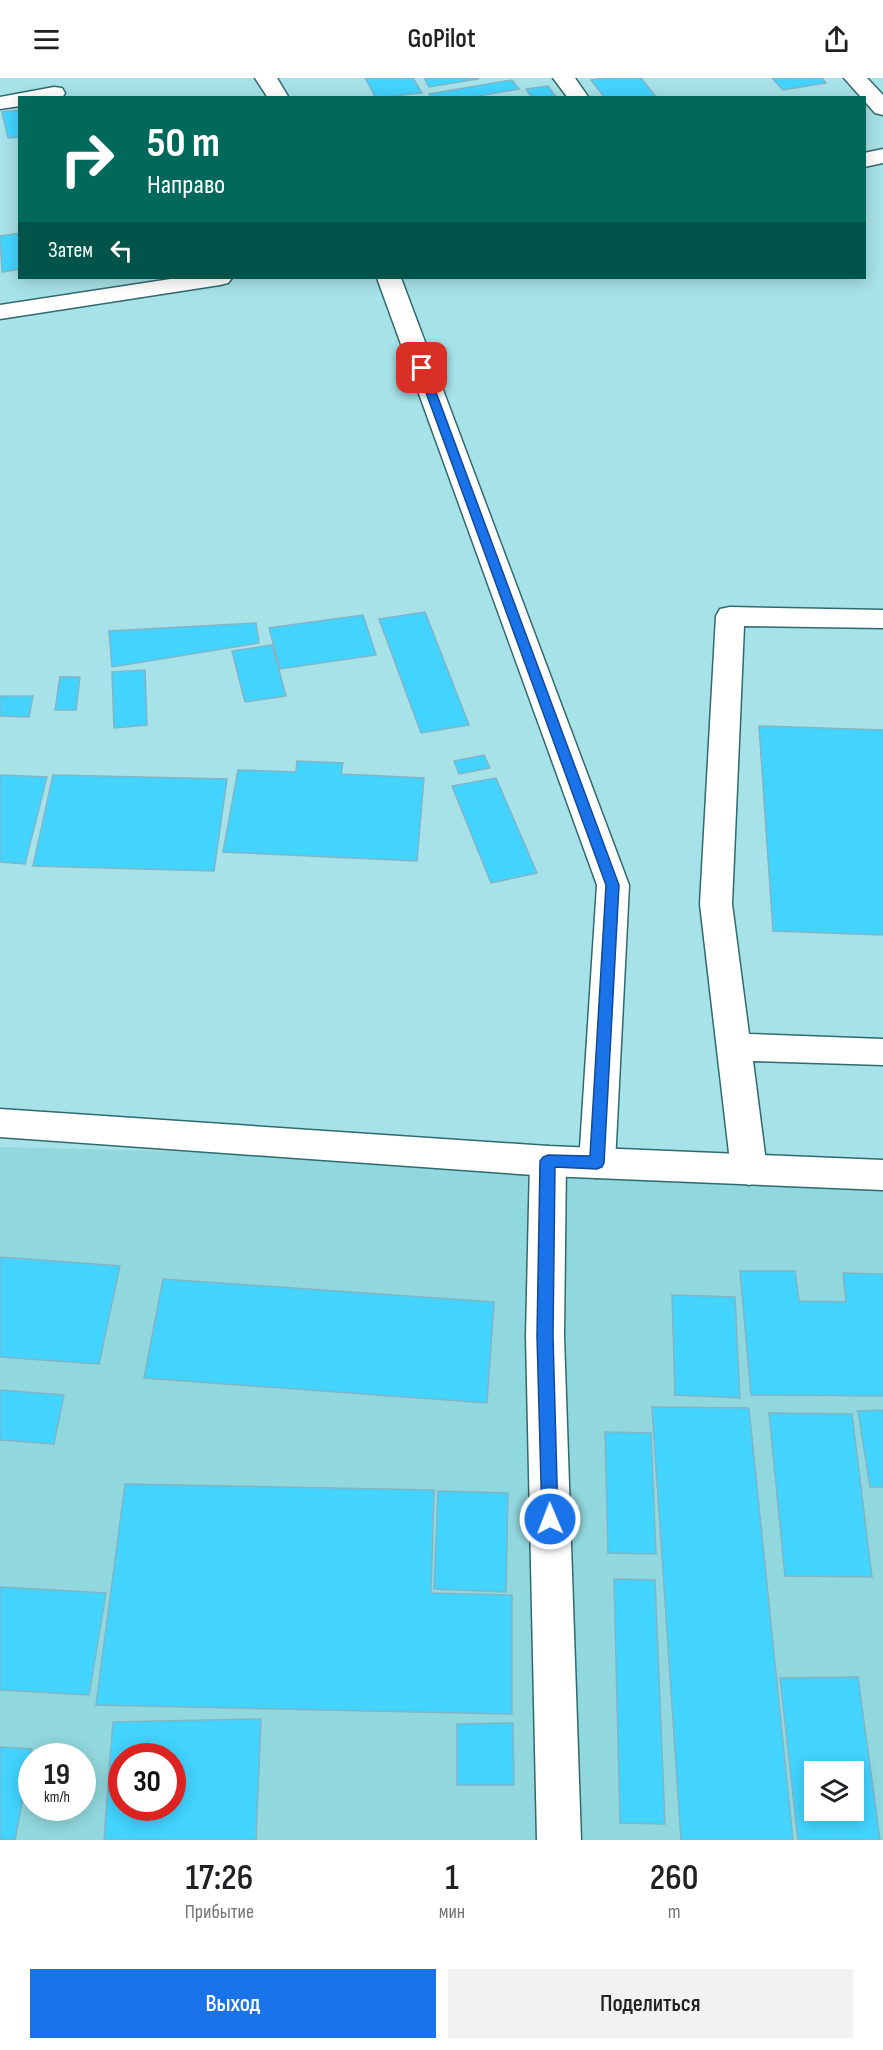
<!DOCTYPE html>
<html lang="ru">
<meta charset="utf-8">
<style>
body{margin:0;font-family:"Sofia Sans Condensed",sans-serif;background:#f2f2f2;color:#202124;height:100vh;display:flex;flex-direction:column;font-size:22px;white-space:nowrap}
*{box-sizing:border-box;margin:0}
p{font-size:20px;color:#757577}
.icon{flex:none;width:33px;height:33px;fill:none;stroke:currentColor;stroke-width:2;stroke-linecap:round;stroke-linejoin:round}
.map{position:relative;height:1762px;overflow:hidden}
.details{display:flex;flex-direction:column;background:#fff;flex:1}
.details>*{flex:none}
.top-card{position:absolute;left:18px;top:18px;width:848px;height:183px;border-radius:0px;box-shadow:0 3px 15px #0003;background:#00695c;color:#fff;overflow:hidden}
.tools{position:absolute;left:804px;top:1683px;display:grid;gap:12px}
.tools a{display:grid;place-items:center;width:60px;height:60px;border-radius:0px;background:#fff;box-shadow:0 3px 15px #0003;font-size:30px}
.speed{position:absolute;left:18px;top:1665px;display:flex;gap:12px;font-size:30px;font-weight:700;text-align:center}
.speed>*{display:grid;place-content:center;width:78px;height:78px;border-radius:50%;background:#fff;box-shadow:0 3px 15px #0003;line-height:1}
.speed small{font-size:15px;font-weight:400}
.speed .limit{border:9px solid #d22;background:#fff;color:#111}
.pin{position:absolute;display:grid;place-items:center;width:51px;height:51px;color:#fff;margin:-26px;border-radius:12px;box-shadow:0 3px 9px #0006}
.me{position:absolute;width:66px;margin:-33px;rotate:359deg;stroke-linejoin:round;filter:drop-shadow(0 0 4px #0008)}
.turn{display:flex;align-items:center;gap:21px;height:126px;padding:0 30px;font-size:27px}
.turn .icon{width:78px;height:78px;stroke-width:2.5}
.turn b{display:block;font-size:42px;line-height:51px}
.then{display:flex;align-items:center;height:57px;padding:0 30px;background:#0003;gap:12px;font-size:22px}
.eta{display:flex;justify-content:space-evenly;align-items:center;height:102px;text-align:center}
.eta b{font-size:36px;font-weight:600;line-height:42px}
.action{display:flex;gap:12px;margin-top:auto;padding:12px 30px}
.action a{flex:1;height:69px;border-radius:0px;background:#1a73e8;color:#fff;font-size:24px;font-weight:600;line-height:69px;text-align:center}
.action a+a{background:#f2f2f2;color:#202124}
header{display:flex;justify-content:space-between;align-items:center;height:78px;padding:0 30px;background:#fff;font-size:27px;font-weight:600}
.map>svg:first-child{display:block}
</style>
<header><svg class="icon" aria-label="menu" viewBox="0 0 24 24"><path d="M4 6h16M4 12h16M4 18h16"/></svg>GoPilot<svg class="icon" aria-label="share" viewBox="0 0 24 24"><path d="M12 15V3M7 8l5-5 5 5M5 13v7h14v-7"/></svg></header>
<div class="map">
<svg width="883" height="1762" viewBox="0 0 883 1762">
<rect width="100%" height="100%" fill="#a6e2e7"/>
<path fill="#91d8de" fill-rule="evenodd" d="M0 1069 548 1083 883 1099V1762H0ZM32 1678H82V1730H32ZM122 1678H172V1730H122ZM814 1694H854V1732H814Z"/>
<path fill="#42d4ff" stroke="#80b4c7" stroke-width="1.5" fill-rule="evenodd" d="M365 0H413L422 15 376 20Z
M424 0H477L478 1 429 9Z
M603 0H641L657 20H605L591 2Z
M772 0H822L826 5 783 12Z
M512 2 519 11 468 20H432L429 16Z
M548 8 557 20H532L526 11Z
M20 32V59L8 60 2 34Z
M20 155V191L2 194 0 158Z
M425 534 469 647 421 655 379 541Z
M363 537 376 577 280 591 269 550Z
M256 545 259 565 112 589 109 553Z
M272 567 286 618 245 624 232 573Z
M145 592 147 647 114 650 112 594Z
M60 599H80L76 632H55Z
M0 618H33L29 639 0 638Z
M759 648 883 652V857L773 853Z
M484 677 490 690 459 696 454 683Z
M297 683 343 685 341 696 424 700 417 783 223 774 238 692 296 694Z
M0 697 47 699 25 786 0 784Z
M53 697 227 701 214 793 33 788Z
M496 700 537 795 491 805 452 708Z
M0 1179 120 1188 99 1286 0 1279Z
M740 1193H795L799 1223 846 1224 843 1195 883 1196V1318L751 1317Z
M163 1201 494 1224 487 1325 144 1300Z
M672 1217 735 1219 740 1320 675 1317Z
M0 1312 64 1317 54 1366 0 1362Z
M652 1329 749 1330 793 1762H681Z
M883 1332V1409H870L858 1333Z
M769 1335 852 1336 872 1499 785 1498Z
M605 1354 651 1355 656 1476 608 1475Z
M125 1406 434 1412 431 1515 512 1517V1636L96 1627Z
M438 1413 508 1415 506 1514 434 1511Z
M614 1501 655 1502 665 1746 620 1745Z
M0 1509 106 1515 89 1617 0 1612Z
M858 1599 880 1762H798L780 1600ZM814 1694H854V1732H814Z
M261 1641 256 1762H104L113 1644ZM122 1678H172V1730H122Z
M513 1645 514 1707H457V1646Z
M0 1669 32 1671 15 1762H0Z"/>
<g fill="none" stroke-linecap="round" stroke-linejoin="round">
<defs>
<path id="minor" d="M255 0H277L289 20H268Z
M553 0H575L589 20H568Z
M844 0H867L883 17V37L875 35Z
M54 9 62 10 65 15 62 20H20V28L0 31V19Z
M883 71V85L864 89V75Z
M177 200H232L228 205 220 207 0 241V227Z
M377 200H401L629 807 615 1085 610 1095 597 1100 584 1095 579 1085 597 807Z
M730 529 883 532V550L744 548 732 826 749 956 883 961V987L753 983 767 1092 762 1102 749 1107 736 1102 731 1092 700 826 716 538 720 531Z
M548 1068 561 1073 566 1083 564 1258 581 1762H537L526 1258 530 1083 535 1073Z"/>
<path id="major" d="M0 1031 548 1068 883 1082V1112L548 1098 0 1059Z"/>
</defs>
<use href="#minor" stroke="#2f6a6e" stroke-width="3"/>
<use href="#major" stroke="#2f6a6e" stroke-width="3"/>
<use href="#minor" fill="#fff" fill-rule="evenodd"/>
<use href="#major" fill="#fff" fill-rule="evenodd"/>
</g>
<path fill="#1a73e8" stroke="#114b97" stroke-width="1.5" d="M422 286 427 290 619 807 604 1085 602 1089 597 1091 555 1089 553 1258 558 1441 556 1447 550 1449 544 1447 542 1441 537 1258 540 1083 543 1079 548 1077 590 1078 606 807 417 290Z"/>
</svg>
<div class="tools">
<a><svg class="icon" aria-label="layers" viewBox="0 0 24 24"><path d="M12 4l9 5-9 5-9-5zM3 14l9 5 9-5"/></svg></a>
</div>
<div class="speed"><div>19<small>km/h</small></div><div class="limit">30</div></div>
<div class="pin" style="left:422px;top:290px;background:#d93025"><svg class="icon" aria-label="arrive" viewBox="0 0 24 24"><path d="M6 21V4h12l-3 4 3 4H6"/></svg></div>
<svg class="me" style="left:550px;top:1441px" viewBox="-20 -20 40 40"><circle r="17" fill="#1a73e8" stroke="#fff" stroke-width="3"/><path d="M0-11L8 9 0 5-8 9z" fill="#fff"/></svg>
<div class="top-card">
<div class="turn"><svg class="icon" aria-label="right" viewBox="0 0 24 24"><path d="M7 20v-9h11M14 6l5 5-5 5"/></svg><div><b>50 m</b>Направо</div></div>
<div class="then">Затем<svg class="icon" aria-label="left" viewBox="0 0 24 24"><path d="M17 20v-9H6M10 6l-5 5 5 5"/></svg></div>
</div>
</div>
<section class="details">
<div class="eta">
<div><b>17:26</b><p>Прибытие</p></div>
<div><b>1</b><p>мин</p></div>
<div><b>260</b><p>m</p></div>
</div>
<div class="action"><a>Выход</a><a>Поделиться</a></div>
</section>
